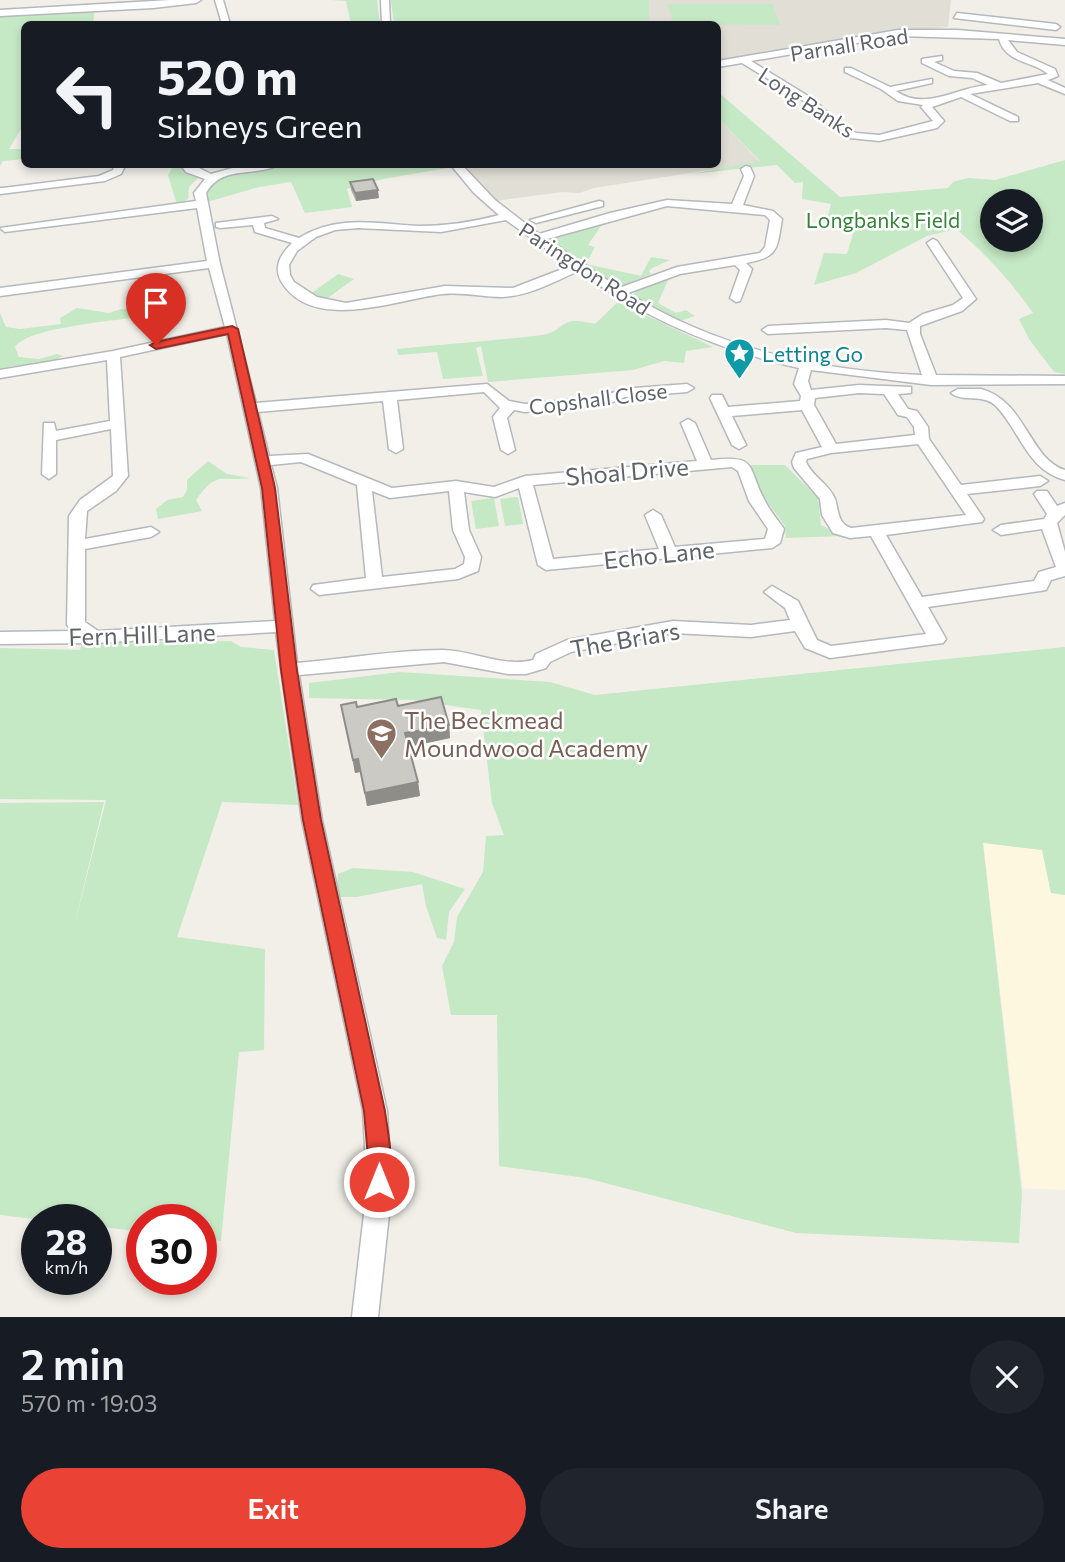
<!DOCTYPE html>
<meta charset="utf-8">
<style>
body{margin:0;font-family:Commissioner,sans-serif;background:#20242c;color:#f1f3f6;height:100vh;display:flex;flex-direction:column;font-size:26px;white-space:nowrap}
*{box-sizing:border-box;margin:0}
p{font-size:23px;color:#9ea1a6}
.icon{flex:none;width:38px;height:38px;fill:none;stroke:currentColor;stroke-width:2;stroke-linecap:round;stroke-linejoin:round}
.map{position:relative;height:1317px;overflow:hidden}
.sheet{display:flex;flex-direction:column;background:#171b24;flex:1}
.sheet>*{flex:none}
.banner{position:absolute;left:21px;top:21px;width:700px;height:147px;border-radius:10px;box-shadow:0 4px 10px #0003;background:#171b24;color:#f1f3f6;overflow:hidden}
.tools{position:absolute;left:980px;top:189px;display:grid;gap:14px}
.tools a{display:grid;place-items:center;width:63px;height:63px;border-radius:50%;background:#171b24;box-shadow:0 4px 10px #0003;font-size:35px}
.speed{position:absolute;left:21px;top:1204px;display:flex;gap:14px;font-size:35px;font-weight:700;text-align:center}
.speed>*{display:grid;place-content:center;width:91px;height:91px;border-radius:50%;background:#171b24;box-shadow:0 4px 10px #0003;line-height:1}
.speed small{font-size:18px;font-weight:400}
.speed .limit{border:10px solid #d22;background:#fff;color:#111}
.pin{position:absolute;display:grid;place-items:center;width:60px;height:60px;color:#fff;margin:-72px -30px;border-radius:50% 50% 50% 0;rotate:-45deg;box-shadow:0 0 7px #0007}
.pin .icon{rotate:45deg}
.me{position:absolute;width:77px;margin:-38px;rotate:0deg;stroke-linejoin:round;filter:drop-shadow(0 0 5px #0008)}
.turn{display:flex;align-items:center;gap:24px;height:147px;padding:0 21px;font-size:32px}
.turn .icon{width:91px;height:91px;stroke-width:2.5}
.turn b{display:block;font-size:49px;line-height:60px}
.round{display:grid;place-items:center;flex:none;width:74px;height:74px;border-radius:37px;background:#20242c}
.headline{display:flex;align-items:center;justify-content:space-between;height:119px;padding:0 21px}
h1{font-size:42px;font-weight:600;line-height:52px}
.primary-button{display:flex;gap:14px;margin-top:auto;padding:14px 21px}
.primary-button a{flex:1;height:80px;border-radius:42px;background:#ea4335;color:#fff;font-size:28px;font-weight:600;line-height:80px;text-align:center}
.primary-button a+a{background:#20242c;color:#f1f3f6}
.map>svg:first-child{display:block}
</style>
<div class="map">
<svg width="1065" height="1317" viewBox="0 0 1065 1317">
<rect width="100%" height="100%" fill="#f1efe8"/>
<path fill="#fef7e0" d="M983 842 1043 850 1051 893 1065 895V1190L1023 1188Z"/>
<path fill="#e1ded6" d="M649 0H951L948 27 861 35 718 62V24H649Z
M718 118 760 162 594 188 579 193 562 192 495 201 461 165 718 164Z"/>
<path fill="#c5e8c5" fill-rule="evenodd" d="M331 0H377L380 23 351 24 346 1Z
M391 0H649V24H394Z
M668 4H772L780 25 673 24Z
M95 6 93 24H24V124L9 149H24V159L3 161 0 166V13Z
M718 92 840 197 948 188 953 182 968 178 995 180 1065 160V374L1054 372 1029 339 1019 319 1033 313C1010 280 986 254 956 229L927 236 856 273 814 285 824 253 847 254 856 224 827 219 831 204 802 199 803 182 795 183 777 165 691 174 760 161 718 118ZM992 201H1031V240H992Z
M446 164 448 168 383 179 347 189 352 207 305 213 291 182 259 187 207 202 204 197C207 189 209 184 216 180 253 156 397 165 446 164Z
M174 165H182L199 177 189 187 188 199 177 205 168 175Z
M605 220 588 245 595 247 586 264 641 276 651 257 670 260 652 268 649 271 651 274 626 285H618L551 242 555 235Z
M338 274 354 279 325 300 309 295Z
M669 278 658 303 676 313 686 310 695 316 680 321 633 295 636 290Z
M618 302 713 347 686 351 684 363 664 361 633 370 488 382 481 346 476 348 483 376 443 379 437 352 398 355 397 349C445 344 494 341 542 335 567 331 557 314 595 324Z
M156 305 162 306 160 314C130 320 30 325 15 347L19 357 39 359 57 354 63 356 44 366H12L0 369V313L6 327 20 329 61 324 60 318 77 308 109 313 121 309 138 310Z
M208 461 227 474 250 478C218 482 218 470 196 500L202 511 158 519 156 509 167 500 183 497 187 490V480Z
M749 465H785L818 498 821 525 842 536 786 538 785 526 766 500Z
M518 497 523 524 505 526 500 499Z
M494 498 499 526 476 529 471 501Z
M231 641 241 647 274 650 298 805 222 802 177 937 265 949 264 1050 239 1052 221 1241 201 1239V1220H142V1232L96 1226V1220H42L0 1215V803L104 802 72 935 106 800 0 799V648L80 650 82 643Z
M1065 647V895L1051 893 1042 850 983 843 1022 1194 1019 1243 796 1233 586 1178 499 1166 497 1015H451L442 966 454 942 457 917 483 872 486 836 504 835 492 803 481 710 412 700 309 698V683L400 672 550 682 595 695Z
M353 868 413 872 465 889 449 912 446 940 437 938 426 906 422 884 357 897H336L338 874Z"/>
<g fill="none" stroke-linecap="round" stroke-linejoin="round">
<defs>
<path id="minor" d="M215 0H223L230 24H222Z
M381 0H389L390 24H382Z
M957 13 1056 24 1060 27 1056 30 954 18Z
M898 30H957L1065 39V45L1008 40 1017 52 1055 69 1058 76 1048 80 1065 88V94L1038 83 970 94 1018 117V121H1010L961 97 932 107 944 121 937 128 879 141 850 138 830 126 807 103 742 63 718 67V61ZM898 36 999 39C1005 63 1033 61 1048 74L1001 83 977 73 954 71 934 62 942 60V56L922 59V63L949 76 972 78 988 85C957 87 925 112 896 91L932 83V79L890 87 851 68H845V72L881 89 898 101 923 105 921 107 933 121 879 135 856 133 838 122 813 99 751 61Z
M115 164H126L121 174 105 181 0 194V188H3L99 176 113 170Z
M180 164H191L211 174 243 165 280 164C256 178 222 164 206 193L220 264 256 403 487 384 509 401 525 404 602 397 622 389 687 384 694 388 687 392 625 397 605 405 525 412 514 410 507 418 515 450 508 454 501 450 493 417 500 408 484 392 397 400 403 449 396 453 389 449 383 401 258 412 269 456 308 454 392 488 456 481 494 487 525 476 697 461 681 423 688 419 695 423 711 460C759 455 746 466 765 501 770 511 778 520 784 529L780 543 772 548 546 570 538 565 519 488 495 497 464 492 469 530 481 557 478 571 458 579 319 595 311 589 313 585 366 578 357 485 301 462 271 465 277 488 297 663C345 659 394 650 442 650 472 650 503 668 533 660L536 654 567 640 673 621 751 625 790 620 785 608 764 592 772 586 798 601 817 640 831 646 926 634 871 536 850 538 833 533 822 515 820 499 794 468 792 462 796 453 822 447 802 410 732 416 746 445 739 449 732 445 710 398 712 395H722L728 407 800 401 801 396 794 384 799 368C718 350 646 319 578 271 554 282 529 296 502 297 482 297 463 292 443 294 397 299 312 334 281 281 273 266 281 254 292 243L255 232 253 225 220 228 216 227V223L272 216 278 219 264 223 265 228 299 238C338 214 377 224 419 226 447 226 473 222 499 215L474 193 450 164H461L495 200 539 234 610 213 667 200 732 204 744 176 741 169 746 166 750 167 754 176 743 205 773 211 782 219C777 249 779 257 746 263L752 269 740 301 736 302 730 298 740 270 735 265 680 274 628 293C716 348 820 371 922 375L907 330 886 328 768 334 762 330 768 326 886 320 909 323 923 314 953 305 963 298 927 243 933 239 937 241 976 299 962 311 920 326V334L936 375 1065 376V384L931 385 811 370 808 381 811 390 859 385 911 387V393L898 394 908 409 917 411 928 427 929 439 961 485 1040 476 1048 481 1040 486 967 494 984 519 982 522 886 535 922 597 1034 581 1039 572 1056 567 1042 529 1001 535 993 530 1001 525 1044 519 1047 514 1034 494 1037 491H1047L1057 506 1065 503V515L1057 523 1065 552V576L1051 580 1046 590 1040 591 928 607 946 639 943 643 830 658 805 648 795 631 751 637 673 633 571 652 550 662 546 668 526 674H508L444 662 299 675 322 820 387 1111 390 1163 389 1214 378 1317H352L364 1214 366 1163 363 1111 302 820 276 632 95 643 0 644V632L73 631 67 625 69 516 80 500 113 476 111 429 56 440V474L49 479 42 474 44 423H54L56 431 110 421 107 360 0 378V370L113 351 225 327 209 268 0 296V288L207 261 197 208 5 232 0 228 196 201 194 193 205 179 186 172ZM667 206 765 215 770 220 765 247 760 253 677 267 619 288 547 239ZM506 220 570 266 513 288 445 286 346 303 317 297 294 282 290 275 289 265 297 251 316 237 335 230 358 228 441 232ZM227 334 261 488 275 621 98 631 85 622V549L151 537 159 532 151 527 85 539 87 511 116 491 128 476 120 357ZM859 393 884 394 898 415 907 417 914 427 915 435 836 444 814 405 815 398ZM918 444 966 515 851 528C837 523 839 511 835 499 830 485 812 476 806 462L807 459 831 453ZM732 467 738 471 749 501 768 529 765 539 675 547 661 515 653 510 645 515 659 549 553 559 533 485ZM372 491 390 498 449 491 453 530 465 557 464 564 455 569 382 577Z
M599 201 603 202V206L536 223 530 220Z
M981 389C1026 401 1029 459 1065 470V480C1027 470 1021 432 996 406 983 393 963 403 951 393L958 389Z"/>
<path id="tertiary" d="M170 0H201L196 3 153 8 0 16V10Z"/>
</defs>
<use href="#minor" stroke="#b5b8bc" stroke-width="3"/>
<use href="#tertiary" stroke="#b5b8bc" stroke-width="3"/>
<use href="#minor" fill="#fff" fill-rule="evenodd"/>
<use href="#tertiary" fill="#fff" fill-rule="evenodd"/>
</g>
<path fill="#afaea9" d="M350 182 379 198 356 201 351 190Z
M341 705 357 707 398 706 449 725 450 738 409 747 418 782 420 796 367 806 360 772 355 773Z"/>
<path fill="#8f8d8a" d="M378 190 379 198 356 201 355 193Z
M449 725 450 738 407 747 405 733Z
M358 759 360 772 355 773 353 760Z
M418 782 420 796 367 806 365 793Z"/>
<path fill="#cccac5" stroke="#8f8d8a" stroke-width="2" d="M373 179 378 190 355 193 350 182Z
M441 697 449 725 405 733 418 782 365 793 358 759 353 760 341 705 356 702 357 707 396 699 398 706Z"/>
<path fill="#ea4335" stroke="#982c22" stroke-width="2" d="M232 326 238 329 275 488 297 670 321 820 385 1111C388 1135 396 1167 386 1190L379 1193 371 1190 367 1182 368 1158 364 1111 303 820 281 670 262 488 228 334 156 349 150 345 156 342Z"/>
<defs>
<symbol id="sight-pin" viewBox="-11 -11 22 30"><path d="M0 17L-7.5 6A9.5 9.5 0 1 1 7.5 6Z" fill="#0f9aa8" stroke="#fff"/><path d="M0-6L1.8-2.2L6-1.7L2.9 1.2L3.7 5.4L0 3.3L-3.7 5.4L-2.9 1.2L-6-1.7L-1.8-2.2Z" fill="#fff"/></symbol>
<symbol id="school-pin" viewBox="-11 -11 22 30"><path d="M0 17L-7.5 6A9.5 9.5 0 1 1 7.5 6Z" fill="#8d6e63" stroke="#fff"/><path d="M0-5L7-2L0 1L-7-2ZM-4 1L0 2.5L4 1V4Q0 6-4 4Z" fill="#fff"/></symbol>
</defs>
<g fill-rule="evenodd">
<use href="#sight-pin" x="722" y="336" width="35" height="47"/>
<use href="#school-pin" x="364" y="716" width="35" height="47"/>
</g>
<g text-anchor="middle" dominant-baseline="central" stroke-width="5" stroke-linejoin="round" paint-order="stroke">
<g font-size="21" fill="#5f6368" stroke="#fff">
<text transform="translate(849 44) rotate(-9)">Parnall Road</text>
<text transform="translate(807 102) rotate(33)">Long Banks</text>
<text transform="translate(585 268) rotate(33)">Paringdon Road</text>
<text transform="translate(598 398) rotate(-7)">Copshall Close</text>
</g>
<g font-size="21" fill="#348238" stroke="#fff">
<text x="883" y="219">Longbanks Field</text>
</g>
<g font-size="21" fill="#0d838f" stroke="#fff" text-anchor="start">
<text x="762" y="353">Letting Go</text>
</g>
<g font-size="24" fill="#5f6368" stroke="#fff">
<text transform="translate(627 471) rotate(-5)">Shoal Drive</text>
<text transform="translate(659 554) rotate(-6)">Echo Lane</text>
<text transform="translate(142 634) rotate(-2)">Fern Hill Lane</text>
<text transform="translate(625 639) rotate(-10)">The Briars</text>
</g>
<g font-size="24" fill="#785e54" stroke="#fff" text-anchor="start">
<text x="404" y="719">The Beckmead<tspan x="404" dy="28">Moundwood Academy</tspan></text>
</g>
</g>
</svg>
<div class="tools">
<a><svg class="icon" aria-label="layers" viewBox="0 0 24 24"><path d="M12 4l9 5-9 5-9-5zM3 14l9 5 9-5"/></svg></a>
</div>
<div class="speed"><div>28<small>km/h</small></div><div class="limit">30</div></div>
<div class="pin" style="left:156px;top:345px;background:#d93025"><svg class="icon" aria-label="arrive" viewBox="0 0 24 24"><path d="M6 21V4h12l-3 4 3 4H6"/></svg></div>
<svg class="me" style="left:379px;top:1182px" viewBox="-20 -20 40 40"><circle r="17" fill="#ea4335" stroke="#fff" stroke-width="3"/><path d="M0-11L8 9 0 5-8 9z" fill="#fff"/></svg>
<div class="banner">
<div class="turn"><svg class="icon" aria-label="left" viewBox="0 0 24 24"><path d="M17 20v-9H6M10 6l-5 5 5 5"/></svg><div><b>520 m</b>Sibneys Green</div></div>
</div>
</div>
<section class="sheet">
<div class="headline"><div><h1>2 min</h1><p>570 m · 19:03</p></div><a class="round"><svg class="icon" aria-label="close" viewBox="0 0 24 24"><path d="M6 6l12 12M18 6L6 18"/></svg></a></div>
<div class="primary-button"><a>Exit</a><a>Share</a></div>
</section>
